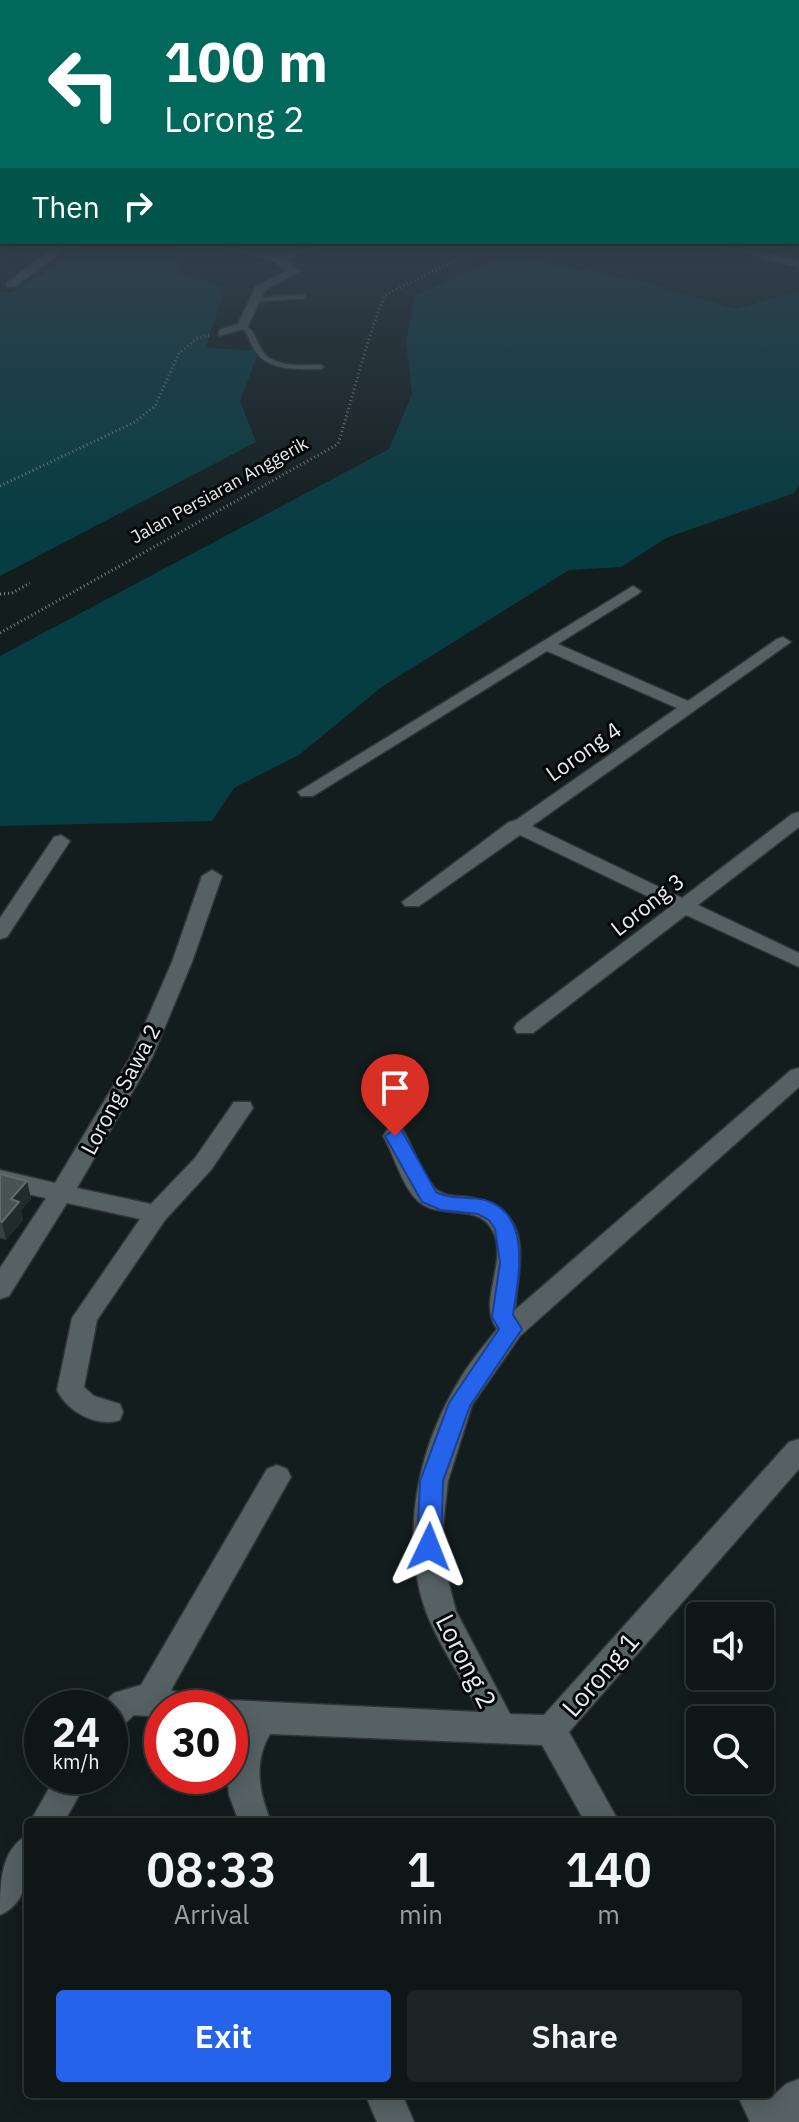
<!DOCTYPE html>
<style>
body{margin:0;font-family:"IBM Plex Sans",sans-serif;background:#1c2323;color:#f1f3f6;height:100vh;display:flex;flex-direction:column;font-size:30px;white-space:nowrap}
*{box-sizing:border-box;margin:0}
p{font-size:26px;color:#9b9fa1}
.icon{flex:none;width:44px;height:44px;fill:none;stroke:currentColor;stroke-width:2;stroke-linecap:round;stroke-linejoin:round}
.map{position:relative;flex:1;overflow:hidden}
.panel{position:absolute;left:24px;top:1818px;width:750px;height:280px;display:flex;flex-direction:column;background:#0e1616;border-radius:8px;box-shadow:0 4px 20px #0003,0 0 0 2px #2e3535}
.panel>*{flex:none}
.banner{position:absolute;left:0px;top:0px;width:800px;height:244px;box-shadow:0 4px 20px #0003,0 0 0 2px #2e3535;background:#00695c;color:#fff;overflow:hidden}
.fabs{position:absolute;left:686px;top:1602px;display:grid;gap:16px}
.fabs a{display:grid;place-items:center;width:88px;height:88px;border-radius:8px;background:#0e1616;box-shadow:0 4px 20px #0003,0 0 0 2px #2e3535;font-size:40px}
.speed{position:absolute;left:24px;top:1690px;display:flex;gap:16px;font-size:40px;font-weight:700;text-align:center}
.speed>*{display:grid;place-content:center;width:104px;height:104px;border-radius:50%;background:#0e1616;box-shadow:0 4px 20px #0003,0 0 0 2px #2e3535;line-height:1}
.speed small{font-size:20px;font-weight:400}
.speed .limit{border:12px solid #d22;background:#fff;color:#111}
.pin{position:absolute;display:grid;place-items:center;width:68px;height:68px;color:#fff;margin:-82px -34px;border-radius:50% 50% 50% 0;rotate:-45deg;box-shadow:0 0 8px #0007}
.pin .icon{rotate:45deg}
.me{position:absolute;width:88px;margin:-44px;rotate:2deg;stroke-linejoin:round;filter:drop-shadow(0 0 6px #0008)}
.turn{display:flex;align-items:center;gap:28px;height:168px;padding:0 32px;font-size:36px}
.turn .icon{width:104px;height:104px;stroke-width:2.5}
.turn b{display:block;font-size:56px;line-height:68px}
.then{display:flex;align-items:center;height:76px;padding:0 32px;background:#0003;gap:16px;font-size:30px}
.eta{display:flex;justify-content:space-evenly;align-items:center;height:136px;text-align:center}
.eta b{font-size:48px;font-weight:600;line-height:56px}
.primary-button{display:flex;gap:16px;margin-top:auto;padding:16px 32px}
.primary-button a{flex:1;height:92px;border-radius:8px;background:#2563eb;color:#fff;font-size:32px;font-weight:600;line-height:92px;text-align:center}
.primary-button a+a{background:#1c2323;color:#f1f3f6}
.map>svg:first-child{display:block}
</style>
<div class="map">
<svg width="799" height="2122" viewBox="0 0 799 2122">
<rect width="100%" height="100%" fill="#131d1e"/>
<path fill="#053d42" d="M96 242H212L188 248 176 273 225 287 206 348 259 351 240 401 256 442 0 576V292L10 293Z
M505 255 652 284 736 309 799 291V485L794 493 666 538 621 567 569 570 383 686 299 755 234 788 212 821 0 826V656L389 449 412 394 406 342 415 296Z"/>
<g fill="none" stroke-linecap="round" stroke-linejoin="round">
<defs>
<path id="service" d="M20 242H37L38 243 35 245Z
M339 242H358L310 249 307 247Z
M222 244 281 259 282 260 279 262 220 247Z
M304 295 306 298 255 302 252 300 255 298Z
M241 325C258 328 255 348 269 358 284 367 304 365 321 365L324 367 321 369C298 369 268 372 254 349 249 341 249 333 241 327Z"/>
<path id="minor" d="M61 242H73L15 287H7V283Z
M312 242H327L286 260 300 271 265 290 247 328 219 336V330L238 324 256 286 287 271 275 262V258Z
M698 242H717L799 261V267Z
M633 586 641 591 638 594 558 644 688 701 777 639 783 637 791 642 532 826 682 898 792 814 799 812V827L698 905 799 953V967L686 915 533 1033H517L514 1028 517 1023 670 907 520 835 419 906H405L402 902 509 822 516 820 677 708 547 651 313 796H301L298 792Z
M61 835 70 841 7 937 0 939V918L54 837Z
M212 870 222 876 192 962 152 1058 77 1188 151 1204 195 1158 234 1102H250L253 1108 211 1170 165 1220 97 1320 84 1387 94 1396 120 1404 123 1412 120 1420C96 1428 67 1411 57 1390L72 1318 140 1219 67 1203 9 1296 0 1299V1268L46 1198 0 1188V1170L55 1183 130 1058 172 962 202 876Z
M799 1068V1087L520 1336 472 1405 448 1481 442 1534 443 1561 456 1611 510 1714 544 1715 789 1442 799 1439V1469L569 1732 619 1822H585L542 1745 270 1734C253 1763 259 1792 271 1822H239L229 1795 227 1776H230V1753L239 1731 230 1730V1708H217L219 1705 230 1700 479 1712C462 1677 438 1645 425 1609 400 1535 418 1449 457 1384 468 1364 483 1347 497 1329 476 1301 511 1258 491 1228 476 1203 438 1220 418 1201 401 1185 395 1156 383 1136L387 1130H403C414 1148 421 1177 437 1190 447 1198 462 1195 473 1198 536 1213 519 1261 515 1310L791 1070Z
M277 1465 287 1469 291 1477 171 1690 193 1698 198 1708H162V1717L134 1715 121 1727 110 1732V1708L99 1707 114 1693 141 1685 267 1469Z
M56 1776H90L64 1822H30Z
M28 1835C28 1865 32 1901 0 1915 0 1885 0 1849 28 1835Z
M799 2079V2122H750L737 2094H770V2085L775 2094 786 2084Z
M365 2094H402L414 2122H377Z"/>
</defs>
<use href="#service" stroke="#303536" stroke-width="3"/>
<use href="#minor" stroke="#303536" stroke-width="3"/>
<path stroke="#7c8485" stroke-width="3" stroke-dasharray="1 3" stroke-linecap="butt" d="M0 486 135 422 155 406 179 353 196 339 210 335
M0 594 12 593 30 583
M0 633 338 444C354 394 365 343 385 295L493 242 518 247H532L541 242"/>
<use href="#service" fill="#566163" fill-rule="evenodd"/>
<use href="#minor" fill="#566163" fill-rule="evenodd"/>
</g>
<path fill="#364142" d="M0 1174 27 1181 31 1199 21 1210 23 1220 6 1240 0 1238Z"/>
<path fill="#202b2c" d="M27 1181 31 1199 21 1210 23 1220 6 1240 2 1222 11 1199Z"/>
<path fill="#495354" stroke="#626b6c" stroke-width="2" d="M0 1174 27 1181 11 1199 19 1202 2 1222 0 1221Z"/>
<linearGradient id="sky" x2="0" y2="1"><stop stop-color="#0a1010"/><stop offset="0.45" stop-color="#33404c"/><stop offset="1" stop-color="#33404c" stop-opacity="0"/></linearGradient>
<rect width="799" height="537" fill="url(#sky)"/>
<path fill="#2563eb" stroke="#184099" stroke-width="2" d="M395 1129 402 1131 436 1192C451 1200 468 1196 485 1200 533 1214 518 1279 513 1315L522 1329 470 1406 443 1481 441 1547 437 1555 429 1558 421 1555 417 1547 420 1481 449 1403 499 1329 492 1317 500 1263 495 1229 489 1220 478 1214 441 1210 422 1202 385 1136Z"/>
<g text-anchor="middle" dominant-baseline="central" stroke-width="6" stroke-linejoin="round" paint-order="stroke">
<g font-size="18" fill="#e6eced" stroke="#040607">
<text transform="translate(219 490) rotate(-29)">Jalan Persiaran Anggerik</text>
</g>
<g font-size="22" fill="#e6eced" stroke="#040607">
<text transform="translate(583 751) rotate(-35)">Lorong 4</text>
<text transform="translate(647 904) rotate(-38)">Lorong 3</text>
<text transform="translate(120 1089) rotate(-62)">Lorong Sawa 2</text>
</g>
<g font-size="26" fill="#e6eced" stroke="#040607">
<text transform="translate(467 1661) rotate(63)">Lorong 2</text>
<text transform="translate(600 1674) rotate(-49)">Lorong 1</text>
</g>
</g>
</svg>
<div class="fabs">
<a><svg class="icon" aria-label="sound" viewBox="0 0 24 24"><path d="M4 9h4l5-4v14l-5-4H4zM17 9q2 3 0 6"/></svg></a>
<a><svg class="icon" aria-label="search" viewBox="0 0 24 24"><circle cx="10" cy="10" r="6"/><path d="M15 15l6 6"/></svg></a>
</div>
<div class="speed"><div>24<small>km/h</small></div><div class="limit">30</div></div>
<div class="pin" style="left:395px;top:1136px;background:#d93025"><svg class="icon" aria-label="arrive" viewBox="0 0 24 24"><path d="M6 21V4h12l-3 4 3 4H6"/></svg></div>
<svg class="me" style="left:429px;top:1547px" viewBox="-20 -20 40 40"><path d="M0-17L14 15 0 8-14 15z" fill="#2563eb" stroke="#fff" stroke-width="4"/></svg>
<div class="banner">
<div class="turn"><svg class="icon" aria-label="left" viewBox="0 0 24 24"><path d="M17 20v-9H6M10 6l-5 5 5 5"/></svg><div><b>100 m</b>Lorong 2</div></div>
<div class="then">Then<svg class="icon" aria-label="right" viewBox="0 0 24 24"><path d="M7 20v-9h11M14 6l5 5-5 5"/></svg></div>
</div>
<section class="panel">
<div class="eta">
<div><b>08:33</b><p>Arrival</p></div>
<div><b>1</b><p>min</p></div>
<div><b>140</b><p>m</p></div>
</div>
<div class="primary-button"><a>Exit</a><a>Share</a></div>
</section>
</div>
